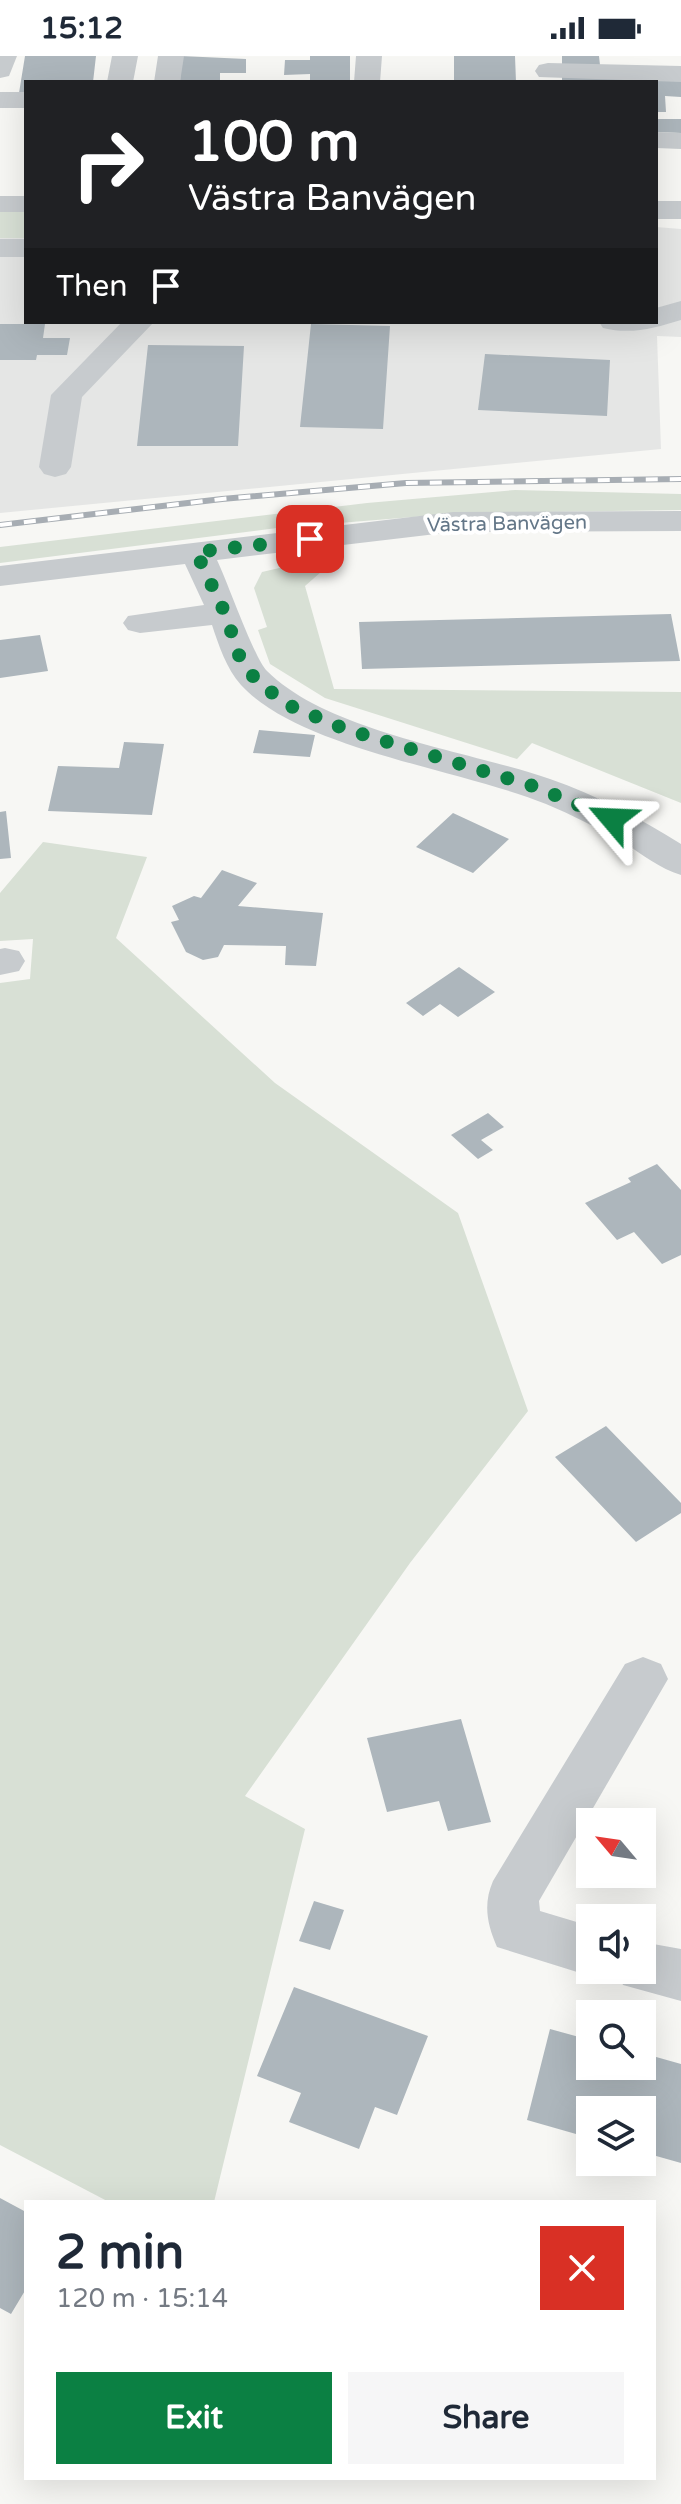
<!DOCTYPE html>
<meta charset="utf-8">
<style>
body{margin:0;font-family:"Varela Round",sans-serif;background:#f6f6f7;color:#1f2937;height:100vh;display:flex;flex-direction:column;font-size:30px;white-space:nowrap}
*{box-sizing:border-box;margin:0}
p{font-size:26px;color:#747a83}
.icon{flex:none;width:44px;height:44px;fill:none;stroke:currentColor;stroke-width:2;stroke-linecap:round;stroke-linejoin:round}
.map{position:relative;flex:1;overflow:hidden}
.panel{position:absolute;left:24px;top:2144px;width:632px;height:280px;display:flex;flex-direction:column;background:#fff;border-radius:0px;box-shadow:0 8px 32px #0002}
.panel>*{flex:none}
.top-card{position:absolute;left:24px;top:24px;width:634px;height:244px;border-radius:0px;box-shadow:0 8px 32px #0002;background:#202124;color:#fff;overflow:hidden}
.needle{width:52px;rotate:299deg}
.fabs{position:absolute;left:576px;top:1752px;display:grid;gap:16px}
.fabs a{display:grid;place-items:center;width:80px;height:80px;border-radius:0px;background:#fff;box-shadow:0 8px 32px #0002;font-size:40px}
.pin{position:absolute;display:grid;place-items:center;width:68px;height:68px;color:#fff;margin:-34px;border-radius:16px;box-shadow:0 4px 12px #0006}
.me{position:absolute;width:88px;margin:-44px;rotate:296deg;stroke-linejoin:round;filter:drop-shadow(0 0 6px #0008)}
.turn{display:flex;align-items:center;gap:28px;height:168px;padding:0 32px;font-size:36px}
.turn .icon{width:104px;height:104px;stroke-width:2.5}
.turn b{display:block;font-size:56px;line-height:68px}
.then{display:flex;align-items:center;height:76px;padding:0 32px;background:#0003;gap:16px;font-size:30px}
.round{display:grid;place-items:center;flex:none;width:84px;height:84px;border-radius:0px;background:#f6f6f7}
.head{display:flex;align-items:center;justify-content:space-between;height:136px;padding:0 32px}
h1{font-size:48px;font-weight:700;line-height:60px}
.primary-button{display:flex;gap:16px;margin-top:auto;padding:16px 32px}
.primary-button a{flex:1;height:92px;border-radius:0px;background:#0b8043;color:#fff;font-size:32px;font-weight:700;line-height:92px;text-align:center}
.primary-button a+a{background:#f6f6f7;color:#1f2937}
.status{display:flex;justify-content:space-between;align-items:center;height:56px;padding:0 40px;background:#fff;direction:ltr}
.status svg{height:22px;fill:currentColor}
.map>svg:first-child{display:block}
</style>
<div class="status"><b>15:12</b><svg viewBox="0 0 49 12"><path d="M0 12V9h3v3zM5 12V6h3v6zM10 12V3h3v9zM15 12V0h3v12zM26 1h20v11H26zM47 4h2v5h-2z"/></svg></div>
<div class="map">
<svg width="681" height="2448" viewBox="0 0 681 2448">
<rect width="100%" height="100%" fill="#f7f7f4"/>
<path fill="#e5e6e5" d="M656 171 681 173V281L657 280 661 393 0 457V182H26V266H656Z"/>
<path fill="#d8e0d5" d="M0 155H26V182H0Z
M515 434 681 438V454L463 457 277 472 0 507V491L367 447Z
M329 509 305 530 334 633 681 636V747L532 687 517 703 325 642 270 608 258 574 267 571 254 532 262 516 288 510Z
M43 786 147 801 116 882 275 1027 458 1157 528 1355 410 1507 245 1740 305 1773 214 2146H109L0 2089V927L30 923 33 883 0 885V837Z"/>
<path fill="#adb6bc" d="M25 0H96L93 26H26V37H19Z
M181 0 246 3V17H220V26H180Z
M310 0H350V26H310V18L284 19 285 4H310Z
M454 0H515L516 26H454Z
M562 0H599L600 9 562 8Z
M562 21 681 22V41L665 40 666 56H656V26H562Z
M656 63H681V77L656 76Z
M0 268H45L43 282H70L67 299H37L36 304H0Z
M311 268 390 270 383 373 300 371Z
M148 289 244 290 238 390H137Z
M485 298 610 304 607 360 478 354Z
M671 558 680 605 362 613 359 566Z
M40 579 48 615 0 622V584Z
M259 674 315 679 310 701 253 697Z
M124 686 164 688 152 759 48 755 58 710 119 712Z
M6 755 11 802 0 803V756Z
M453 757 509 783 473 817 416 791Z
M222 814 257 827 238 850 323 857 316 910 285 909 286 890 224 889 218 901 203 904 186 896 171 866 179 864 172 850 194 840 201 842Z
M459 911 495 936 458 961 440 948 423 960 406 947Z
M488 1057 504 1071 481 1084 493 1094 478 1103 451 1079Z
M657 1108 681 1134V1199L662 1208 634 1176 617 1184 585 1147 631 1126 628 1122Z
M606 1370 681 1447V1457L636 1486 555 1401Z
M461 1663 491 1766 448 1775 439 1745 387 1756 367 1682Z
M314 1845 344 1854 330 1894 299 1885Z
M294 1931 428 1980 397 2059 375 2051 359 2093 289 2066 301 2037 257 2020Z
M550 1973 590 1984V2010H642V1997L681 2008V2107L642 2096V2054H590V2082L527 2064Z
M0 2142 26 2156V2233L11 2258 0 2252Z"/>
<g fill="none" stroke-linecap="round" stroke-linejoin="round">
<path fill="#c7cbce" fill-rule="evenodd" d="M0 0H17L9 20 0 22Z
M112 0H138L133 26H107Z
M158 0H184L180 26H154Z
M356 0H382L380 26H354Z
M548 7 681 10V26L539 21 535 15 539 9Z
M0 36H26V52H0Z
M656 76 681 77V93L656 92Z
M0 140H26V156H0Z
M656 145H681V163H656Z
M0 183H26V201H0Z
M681 245V264C655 272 631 279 603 272L599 266H656V252Z
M122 266H154L82 341 71 411 66 418 55 421 44 418 39 411 51 339Z
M681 455V475L453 476 217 504C228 527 254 602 267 615 328 676 469 695 550 723 596 739 640 762 681 788V819C660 813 642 798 623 786 598 772 572 759 546 748 463 714 300 693 241 629 226 612 219 590 212 569L140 577 128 574 123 567 128 560 204 549 185 508 0 530V510L453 456Z
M5 892 19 895 25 905 19 915 0 919V893Z
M643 1601 661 1608 668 1623 539 1845 540 1855 590 1870V1914H606L590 1920 497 1891C487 1868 483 1848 493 1825L625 1608Z
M642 1886 681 1893V1945L623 1929 616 1914H642Z"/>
<defs>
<path id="rail" d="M0 469 222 443 406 427 681 423"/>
</defs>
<use href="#rail" stroke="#a7adb3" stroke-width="6"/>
<use href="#rail" stroke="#fff" stroke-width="4" stroke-dasharray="12" stroke-linecap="butt"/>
</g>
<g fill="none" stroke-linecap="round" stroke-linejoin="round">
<path stroke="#0b8043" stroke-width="14" stroke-dasharray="0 25.2" d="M310 483 196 496 225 557 241 605 257 625 288 649 345 673 536 731 612 763"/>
</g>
<g text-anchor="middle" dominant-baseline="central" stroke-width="8" stroke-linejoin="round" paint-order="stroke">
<g font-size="20" fill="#647788" stroke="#fff">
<text transform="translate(507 468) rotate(-1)">Västra Banvägen</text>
</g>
</g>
</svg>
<div class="fabs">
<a><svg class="needle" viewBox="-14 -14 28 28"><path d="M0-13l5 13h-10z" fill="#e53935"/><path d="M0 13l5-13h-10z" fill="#747a83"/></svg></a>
<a><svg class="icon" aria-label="sound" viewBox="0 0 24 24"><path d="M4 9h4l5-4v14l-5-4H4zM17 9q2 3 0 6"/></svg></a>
<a><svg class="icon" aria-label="search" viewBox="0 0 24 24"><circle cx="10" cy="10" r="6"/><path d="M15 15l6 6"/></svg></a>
<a><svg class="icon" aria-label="layers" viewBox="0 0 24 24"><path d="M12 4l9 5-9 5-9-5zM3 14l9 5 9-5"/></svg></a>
</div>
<div class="pin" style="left:310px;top:483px;background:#d93025"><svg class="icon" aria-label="arrive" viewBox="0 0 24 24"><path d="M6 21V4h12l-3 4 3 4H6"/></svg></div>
<svg class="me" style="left:612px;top:763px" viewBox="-20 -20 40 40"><path d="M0-17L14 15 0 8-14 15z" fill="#0b8043" stroke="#fff" stroke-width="4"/></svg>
<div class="top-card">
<div class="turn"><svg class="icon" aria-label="right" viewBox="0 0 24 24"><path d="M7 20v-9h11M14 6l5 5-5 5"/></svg><div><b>100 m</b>Västra Banvägen</div></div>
<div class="then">Then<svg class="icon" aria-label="arrive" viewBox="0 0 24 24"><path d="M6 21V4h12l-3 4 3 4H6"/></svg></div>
</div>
<section class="panel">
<div class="head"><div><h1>2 min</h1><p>120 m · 15:14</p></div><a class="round" style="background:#d93025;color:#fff"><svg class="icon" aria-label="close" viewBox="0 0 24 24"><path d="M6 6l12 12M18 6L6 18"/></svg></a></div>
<div class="primary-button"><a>Exit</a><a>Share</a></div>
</section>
</div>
